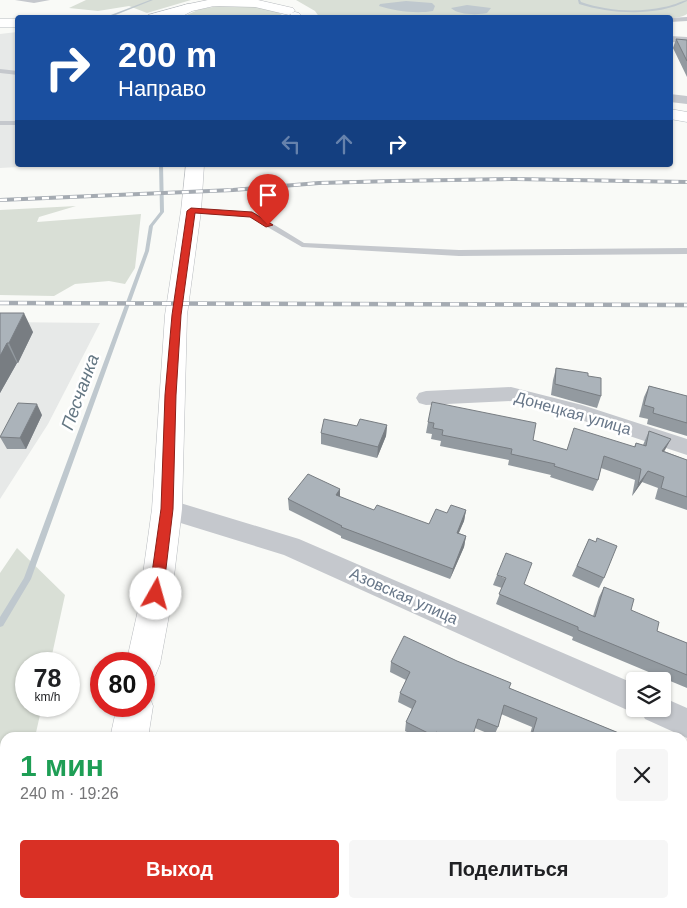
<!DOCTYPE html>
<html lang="ru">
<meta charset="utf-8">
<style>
body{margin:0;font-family:Arial,sans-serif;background:#f6f6f6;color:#202124;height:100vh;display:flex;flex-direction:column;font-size:19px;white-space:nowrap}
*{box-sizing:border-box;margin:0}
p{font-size:16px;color:#757577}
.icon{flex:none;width:28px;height:28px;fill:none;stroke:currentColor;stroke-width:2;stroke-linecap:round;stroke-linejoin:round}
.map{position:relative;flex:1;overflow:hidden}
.side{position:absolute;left:0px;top:732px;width:688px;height:176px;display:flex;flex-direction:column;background:#fff;border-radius:15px 15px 0 0;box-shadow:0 1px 4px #0004}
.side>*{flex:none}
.top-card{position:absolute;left:15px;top:15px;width:658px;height:152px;border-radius:5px;box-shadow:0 1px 4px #0004;background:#1a4fa0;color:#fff;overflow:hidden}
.tools{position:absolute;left:626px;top:672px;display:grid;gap:10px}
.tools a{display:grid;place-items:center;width:45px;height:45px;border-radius:5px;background:#fff;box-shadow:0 1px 4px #0004;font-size:25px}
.speed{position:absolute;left:15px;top:652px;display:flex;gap:10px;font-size:25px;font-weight:700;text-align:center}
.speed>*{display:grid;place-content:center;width:65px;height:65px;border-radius:50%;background:#fff;box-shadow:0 1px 4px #0004;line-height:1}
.speed small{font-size:12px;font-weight:400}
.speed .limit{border:8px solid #d22;background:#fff;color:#111}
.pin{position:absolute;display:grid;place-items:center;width:42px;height:42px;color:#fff;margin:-51px -21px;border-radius:50% 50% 50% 0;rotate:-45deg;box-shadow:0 0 5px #0007}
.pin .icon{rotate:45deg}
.me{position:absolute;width:55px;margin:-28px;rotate:7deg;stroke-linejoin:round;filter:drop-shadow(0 0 4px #0008)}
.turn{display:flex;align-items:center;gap:18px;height:105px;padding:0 20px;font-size:22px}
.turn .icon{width:65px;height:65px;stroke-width:2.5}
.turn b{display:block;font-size:35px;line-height:42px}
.lanes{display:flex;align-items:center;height:48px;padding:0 20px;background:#0003;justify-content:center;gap:25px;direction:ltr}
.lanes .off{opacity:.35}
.round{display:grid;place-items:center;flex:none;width:52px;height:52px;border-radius:5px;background:#f6f6f6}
.headline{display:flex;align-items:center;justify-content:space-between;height:85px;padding:0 20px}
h1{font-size:30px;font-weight:700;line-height:38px;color:#1e9e55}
.action{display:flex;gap:10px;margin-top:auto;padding:10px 20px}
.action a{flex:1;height:58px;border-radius:5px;background:#d93025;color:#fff;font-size:20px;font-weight:700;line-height:58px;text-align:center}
.action a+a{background:#f6f6f6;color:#202124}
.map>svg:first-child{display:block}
</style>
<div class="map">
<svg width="687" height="908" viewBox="0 0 687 908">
<rect width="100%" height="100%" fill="#f9faf7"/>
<path fill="#e7e9e8" d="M17 32 18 165H55L0 168V34Z
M0 322 100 323 48 424 0 499Z"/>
<path fill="#d9dfd6" d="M86 0H191L147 13 129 6 98 11 69 8Z
M296 0H687V14C676 21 652 17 638 18H320L315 11Z
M226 5C243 5 271 3 284 17L180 18 200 9Z
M76 206 39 217 37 222 141 214 135 268 125 284 109 281 75 284 54 296 0 295V210Z
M17 548 65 595 50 664H26V706H42L35 737 5 738V886L0 906V573Z"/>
<path fill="#bfc8ce" d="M406 1 432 3 435 6 433 11C416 14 395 11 379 6L380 4Z
M467 5 491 8 487 13C478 15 458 15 451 8Z"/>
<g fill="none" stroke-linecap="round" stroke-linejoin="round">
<path fill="#bfc8ce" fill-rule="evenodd" d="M150 0H153L108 18H103Z
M578 0H580L581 2C607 11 637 13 664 7 672 6 679 2 687 0V1C656 17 611 14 579 4Z
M159 165H163L164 212 153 226 149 251 31 579 3 626 0 627V617L24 578 145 251 149 226 160 212Z"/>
<defs>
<path id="secondary" d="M188 4 192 5 194 8 192 11 168 18H146L148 15Z
M295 12 299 13 303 18H290L291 13Z
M0 19H18V27H0Z
M670 109 687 112V122L670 119Z"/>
<path id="highway" d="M208 0H258L293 8 295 11 289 15 255 7 214 6 192 11 179 18H162L184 5Z
M186 165H204L201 211 187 315 182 509 170 610 160 664 155 676 144 680V664H126L138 610 152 509 165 315 181 211Z
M144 692 148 693 153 706 148 738H110L117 706H144Z
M63 904H105V908H61Z"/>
</defs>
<use href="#secondary" stroke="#b7bcc1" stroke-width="1"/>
<use href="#highway" stroke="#b8bbbf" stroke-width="1"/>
<path fill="#c5c8cd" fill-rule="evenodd" d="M15 0H50L34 3Z
M687 17V21L670 22V18Z
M0 69 18 71V75L0 73Z
M0 121H18V125H0Z
M188 209 255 213 304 243 459 250 687 248V254L459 256 302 247 250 217 191 213H188Z"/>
<path fill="#c5c8cd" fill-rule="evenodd" d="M670 36 687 37V43L670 42Z
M670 94 687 96V104L670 102Z
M511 387 582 405 687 439V455L578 419 511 401 426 405 419 403 416 398 419 393 426 391Z
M167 499 299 539 635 684V709H662V697L687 708V738L645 719 641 711 635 713 625 709 284 555 158 516 155 509 158 502Z"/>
<use href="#secondary" fill="#fff" fill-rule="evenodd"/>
<use href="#highway" fill="#fff" fill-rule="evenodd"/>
<defs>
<path id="rail-far1" d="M0 200 233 190 319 183 393 181 515 179 687 182"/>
<path id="rail" d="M0 303 687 305"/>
</defs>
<use href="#rail-far1" stroke="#a5abb2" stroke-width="4"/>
<use href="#rail" stroke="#a5abb2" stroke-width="4.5"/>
<use href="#rail-far1" stroke="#fff" stroke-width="2.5" stroke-dasharray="7" stroke-linecap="butt"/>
<use href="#rail" stroke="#fff" stroke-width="3" stroke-dasharray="9" stroke-linecap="butt"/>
</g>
<path fill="#939aa0" d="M676 39 687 40V77L673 48Z
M0 313 33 332 18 363H17L0 393Z
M556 368 588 376 601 396 597 408 551 395 553 380Z
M649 386 687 396V436L647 424 648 419 639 417 644 397Z
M42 415 26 449H7L0 437Z
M428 422 533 440 566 450 634 447 636 443 643 445 649 431 664 451 687 460V510L655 499 658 488 642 482 632 496 635 480 601 468 598 480 593 491 550 477 551 475 508 465 509 460 440 446 441 441 431 439 432 434 426 433Z
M387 425 386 436 377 458 321 444V433L357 426Z
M340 489V497L374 510 429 524 447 513 466 510 464 521 459 533 466 536 464 547 450 579 341 538V536L289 510 288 499Z
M589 539 604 578 599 588 572 576Z
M497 575 593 616 599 597 604 587 631 610 657 631 687 643V688L572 640 573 637 496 604 502 588 493 585Z
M391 662 509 688 631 738H529L532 727 501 714 498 727 494 736 475 728 472 738H418L405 731 406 722 412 709 398 702 400 693 406 680 390 672Z
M682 759 687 761V841L682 839Z"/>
<path fill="#787d82" d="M24 313 33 332 18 363 9 343Z
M7 343 17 363 0 393V356Z
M37 404 42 415 26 449 20 438Z
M387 425 386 436 377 458 378 447Z
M671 439 665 450 657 462 662 451Z
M648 471 642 482 632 496 638 485Z
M340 489V500L336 495Z
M466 510 464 521 454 543 457 533Z
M466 536 464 547 450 579 453 569Z"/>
<path fill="#abb3ba" stroke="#787d82" d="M676 39 687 40V61Z
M0 313H24L9 343H7L0 356Z
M556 368 588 373V376L601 378V396L555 384Z
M649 386 687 396V423L653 413 654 408 644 405Z
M432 402 536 423 533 440 567 450 574 428 635 447 636 443 646 446 649 431 671 439 662 451 687 460V497L661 488 664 477 648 471 638 485 641 469 604 456 598 480 554 466 555 464 511 454 512 449 442 435 443 430 433 428 434 423 428 422Z
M18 403 37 404 20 438 0 437Z
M324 419 357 426 360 419 387 425 378 447 321 433Z
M308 474 340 489 336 495 374 510 377 505 429 524 436 509 447 513 451 505 466 510 457 533 466 536 453 569 341 527 342 526 288 499Z
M597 538 617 546 604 578 577 566 589 539 596 542Z
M506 553 532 563 524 584 595 617 604 587 634 599 631 610 659 622 657 631 687 643V675L578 630V627L499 594 506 578 497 575Z
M404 636 457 661 511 683 509 688 631 738H531L537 718 504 705 498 727 478 719 472 738H447L436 732 434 736 406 722 416 701 400 693 410 672 391 662Z
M682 759 687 761V830L682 828Z"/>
<path fill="#d93025" stroke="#8d1f18" d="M191 208 252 212 273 225 266 227 250 217 195 213 181 315 176 395 173 509 163 594 161 598 156 599 151 598 149 594 161 509 165 395 172 315 187 211Z"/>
<g text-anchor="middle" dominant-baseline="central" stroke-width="5" stroke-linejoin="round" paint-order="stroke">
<g font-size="16" fill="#687789" stroke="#fff">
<text transform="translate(573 413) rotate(16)">Донецкая улица</text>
<text transform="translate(404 596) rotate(24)">Азовская улица</text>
</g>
<g font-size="18" font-style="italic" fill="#647783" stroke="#fff">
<text transform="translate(80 392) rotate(-70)">Песчанка</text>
</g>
</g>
</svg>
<div class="tools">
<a><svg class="icon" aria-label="layers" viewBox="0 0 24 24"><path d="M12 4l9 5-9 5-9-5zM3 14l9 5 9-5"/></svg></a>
</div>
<div class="speed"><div>78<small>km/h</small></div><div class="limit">80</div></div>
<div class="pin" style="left:268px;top:225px;background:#d93025"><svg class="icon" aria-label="arrive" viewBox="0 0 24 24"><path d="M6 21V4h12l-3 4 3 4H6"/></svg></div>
<svg class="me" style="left:156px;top:594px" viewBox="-20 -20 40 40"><circle r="19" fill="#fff"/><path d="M0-13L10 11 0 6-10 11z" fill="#d93025"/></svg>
<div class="top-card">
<div class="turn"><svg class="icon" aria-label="right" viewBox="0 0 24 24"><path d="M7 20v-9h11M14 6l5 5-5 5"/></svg><div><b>200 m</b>Направо</div></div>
<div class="lanes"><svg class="icon off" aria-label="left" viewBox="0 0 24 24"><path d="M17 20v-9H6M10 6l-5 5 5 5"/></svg><svg class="icon off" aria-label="ahead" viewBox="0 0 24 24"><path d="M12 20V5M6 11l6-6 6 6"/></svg><svg class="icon" aria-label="right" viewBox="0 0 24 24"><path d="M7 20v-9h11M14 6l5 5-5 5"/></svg></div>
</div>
<section class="side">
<div class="headline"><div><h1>1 мин</h1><p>240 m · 19:26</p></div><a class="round"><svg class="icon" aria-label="close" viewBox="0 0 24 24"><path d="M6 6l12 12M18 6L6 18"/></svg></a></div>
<div class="action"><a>Выход</a><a>Поделиться</a></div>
</section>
</div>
